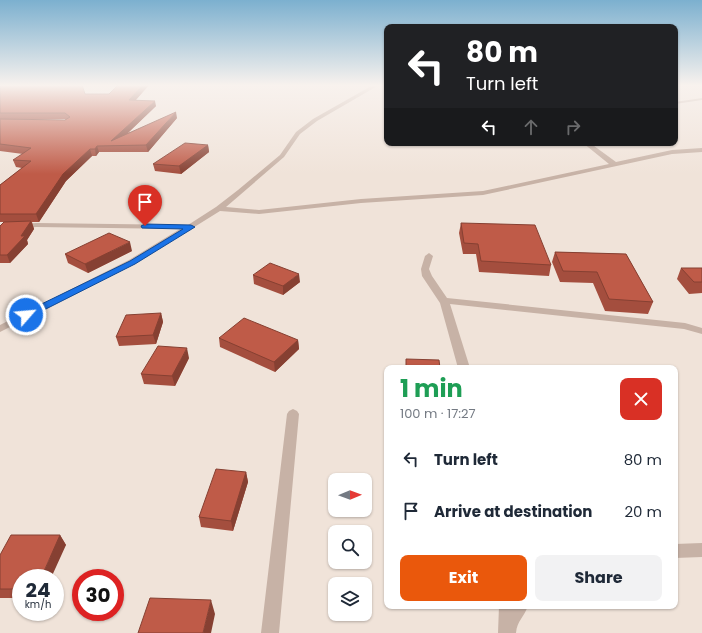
<!DOCTYPE html>
<meta charset="utf-8">
<style>
body{margin:0;font-family:Poppins,sans-serif;background:#f2f2f3;color:#1f2937;height:100vh;display:flex;flex-direction:column;font-size:15px;white-space:nowrap}
*{box-sizing:border-box;margin:0}
p{font-size:13px;color:#747a83}
.icon{flex:none;width:22px;height:22px;fill:none;stroke:currentColor;stroke-width:2;stroke-linecap:round;stroke-linejoin:round}
.map{position:relative;flex:1;overflow:hidden}
.details{position:absolute;left:384px;top:365px;width:294px;height:244px;display:flex;flex-direction:column;background:#fff;border-radius:8px;box-shadow:0 1px 3px #0004}
.details>*{flex:none}
.banner{position:absolute;left:384px;top:24px;width:294px;height:122px;border-radius:8px;box-shadow:0 1px 3px #0004;background:#202124;color:#fff;overflow:hidden}
.needle{width:26px;rotate:89deg}
.buttons{position:absolute;left:328px;top:473px;display:grid;gap:8px}
.buttons a{display:grid;place-items:center;width:44px;height:44px;border-radius:8px;background:#fff;box-shadow:0 1px 3px #0004;font-size:20px}
.speed{position:absolute;left:12px;top:569px;display:flex;gap:8px;font-size:20px;font-weight:700;text-align:center}
.speed>*{display:grid;place-content:center;width:52px;height:52px;border-radius:50%;background:#fff;box-shadow:0 1px 3px #0004;line-height:1}
.speed small{font-size:10px;font-weight:400}
.speed .limit{border:6px solid #d22;background:#fff;color:#111}
.pin{position:absolute;display:grid;place-items:center;width:34px;height:34px;color:#fff;margin:-41px -17px;border-radius:50% 50% 50% 0;rotate:-45deg;box-shadow:0 0 4px #0007}
.pin .icon{rotate:45deg}
.me{position:absolute;width:44px;margin:-22px;rotate:63deg;stroke-linejoin:round;filter:drop-shadow(0 0 3px #0008)}
.turn{display:flex;align-items:center;gap:14px;height:84px;padding:0 16px;font-size:18px}
.turn .icon{width:52px;height:52px;stroke-width:2.5}
.turn b{display:block;font-size:28px;line-height:34px}
.lanes{display:flex;align-items:center;height:38px;padding:0 16px;background:#0003;justify-content:center;gap:20px;direction:ltr}
.lanes .off{opacity:.35}
.round{display:grid;place-items:center;flex:none;width:42px;height:42px;border-radius:8px;background:#f2f2f3}
.headline{display:flex;align-items:center;justify-content:space-between;height:68px;padding:0 16px}
h1{font-size:24px;font-weight:700;line-height:30px;color:#1e9e55}
.primary-button{display:flex;gap:8px;margin-top:auto;padding:8px 16px}
.primary-button a{flex:1;height:46px;border-radius:8px;background:#ea580c;color:#fff;font-size:16px;font-weight:700;line-height:46px;text-align:center}
.primary-button a+a{background:#f2f2f3;color:#1f2937}
ul{padding:0;list-style:none}
li{display:flex;align-items:center;gap:12px;height:52px;padding:0 16px}
li div{flex:1}
li b{display:block;font-size:15px}
li em{font-style:normal}
.map>svg:first-child{display:block}
</style>
<div class="map">
<svg width="702" height="633" viewBox="0 0 702 633">
<rect width="100%" height="100%" fill="#f0e3d9"/>
<g fill="none" stroke-linecap="round" stroke-linejoin="round">
<path fill="#c7b2a6" fill-rule="evenodd" d="M373 85H379L317 121 300 134 284 157 226 207 259 210 361 199 483 191 609 164 583 143H590L616 162 672 150 702 148V152L672 154 483 195 361 203 259 214 220 211 135 264 0 332V325L129 260 180 229 37 227 0 229V225L37 223 188 225 216 207 238 190 280 155 296 132 313 119Z
M702 98V100L675 104V102Z
M429 253 433 256 429 269 432 276 447 298 685 323 702 328V334L684 329 450 304 470 368H458L440 303 422 276 421 269 425 256Z
M293 409 297 411 299 414 279 633H261L287 414 289 411Z
M702 543V557L675 558V544Z
M499 606H528C524 617 517 621 516 633H498Z"/>
</g>
<path fill="#a44e3e" d="M0 85 85 94H109L118 85H149L136 100 156 106 128 133 177 118 148 152H99L96 156H92L66 181 39 222H32L34 229 27 240 28 244 10 263H0V226L4 222H0V185L22 168 16 167 13 160 23 154 0 151V119L65 120 66 119H0Z
M208 145 209 152 181 174 155 171 153 164Z
M461 223 551 265 549 276 479 272 476 254H463L459 233Z
M132 251 88 273 68 263 65 254Z
M555 252 626 254 653 302 648 314 605 311 593 283 560 282 552 262Z
M681 268H702V293L689 294 677 279Z
M253 275 300 282 283 295 254 284Z
M161 313 163 322 156 344 119 346 116 337Z
M219 338 298 340 299 349 275 372 220 347Z
M189 358 175 386 144 384 141 374Z
M246 472 248 482 233 531 201 527 199 517Z
M60 535 66 545 21 578V598H0V555Z"/>
<path fill="#864032" d="M143 85H149L130 106 129 100Z
M155 101 156 106 115 145 111 141Z
M176 112 177 118 148 152 146 145Z
M208 145 209 152 181 174 179 166Z
M97 146 99 152 96 156 95 149Z
M90 149 92 156 66 181 39 222 36 214 63 174Z
M31 221 34 229 27 240 28 244 10 263 7 255Z
M130 242 132 251 88 273 85 264Z
M299 274 300 282 283 295V286Z
M161 313 163 322 156 344 153 335Z
M298 340 299 349 275 372 274 362Z
M187 348 189 358 175 386 172 376Z
M246 472 248 482 233 531 231 521Z
M60 535 66 545 51 578H41Z
M211 600 215 614 211 633H203Z"/>
<path fill="#bf5b48" stroke="#864032" d="M0 85H82L85 94H109L118 85H143L129 100 155 101 111 141 176 112 146 145 97 146 95 149H90L63 174 36 214H0V185L31 161 13 160 31 148 0 144V119L65 120 70 117 65 113H0Z
M185 143 208 145 179 166 153 164Z
M31 221 21 236H25L7 255H0V226L4 222Z
M461 223 535 225 551 265 481 261 478 244 464 243Z
M109 233 130 242 85 264 65 254Z
M555 252 626 254 653 302 609 299 597 272 563 271Z
M270 263 299 274 283 286 253 275Z
M681 268H702V282H694Z
M161 313 153 335 116 337 126 315Z
M244 318 298 340 274 362 219 338Z
M158 346 187 348 172 376 141 374Z
M406 359 439 360 440 368H406Z
M216 469 246 472 231 521 199 517Z
M11 535H60L41 578H21V589H0V555Z
M150 598 211 600 203 633H138Z"/>
<linearGradient id="sky" x2="0" y2="1"><stop stop-color="#7cb0cf"/><stop offset="0.49" stop-color="#f8f2ee"/><stop offset="1" stop-color="#f8f2ee" stop-opacity="0"/></linearGradient>
<rect width="702" height="174" fill="url(#sky)"/>
<path fill="#1a73e8" stroke="#114b97" d="M145 224 191 225 195 227 135 264 30 317H23L22 315 23 313 130 261 183 229 142 228 141 226Z"/>
</svg>
<div class="buttons">
<a><svg class="needle" viewBox="-14 -14 28 28"><path d="M0-13l5 13h-10z" fill="#e53935"/><path d="M0 13l5-13h-10z" fill="#747a83"/></svg></a>
<a><svg class="icon" aria-label="search" viewBox="0 0 24 24"><circle cx="10" cy="10" r="6"/><path d="M15 15l6 6"/></svg></a>
<a><svg class="icon" aria-label="layers" viewBox="0 0 24 24"><path d="M12 4l9 5-9 5-9-5zM3 14l9 5 9-5"/></svg></a>
</div>
<div class="speed"><div>24<small>km/h</small></div><div class="limit">30</div></div>
<div class="pin" style="left:145px;top:226px;background:#d93025"><svg class="icon" aria-label="arrive" viewBox="0 0 24 24"><path d="M6 21V4h12l-3 4 3 4H6"/></svg></div>
<svg class="me" style="left:26px;top:315px" viewBox="-20 -20 40 40"><circle r="17" fill="#1a73e8" stroke="#fff" stroke-width="3"/><path d="M0-11L8 9 0 5-8 9z" fill="#fff"/></svg>
<div class="banner">
<div class="turn"><svg class="icon" aria-label="left" viewBox="0 0 24 24"><path d="M17 20v-9H6M10 6l-5 5 5 5"/></svg><div><b>80 m</b>Turn left</div></div>
<div class="lanes"><svg class="icon" aria-label="left" viewBox="0 0 24 24"><path d="M17 20v-9H6M10 6l-5 5 5 5"/></svg><svg class="icon off" aria-label="ahead" viewBox="0 0 24 24"><path d="M12 20V5M6 11l6-6 6 6"/></svg><svg class="icon off" aria-label="right" viewBox="0 0 24 24"><path d="M7 20v-9h11M14 6l5 5-5 5"/></svg></div>
</div>
<section class="details">
<div class="headline"><div><h1>1 min</h1><p>100 m · 17:27</p></div><a class="round" style="background:#d93025;color:#fff"><svg class="icon" aria-label="close" viewBox="0 0 24 24"><path d="M6 6l12 12M18 6L6 18"/></svg></a></div>
<ul>
<li><svg class="icon" aria-label="left" viewBox="0 0 24 24"><path d="M17 20v-9H6M10 6l-5 5 5 5"/></svg><div><b>Turn left</b></div><em>80 m</em></li>
<li><svg class="icon" aria-label="arrive" viewBox="0 0 24 24"><path d="M6 21V4h12l-3 4 3 4H6"/></svg><div><b>Arrive at destination</b></div><em>20 m</em></li>
</ul>
<div class="primary-button"><a>Exit</a><a>Share</a></div>
</section>
</div>
